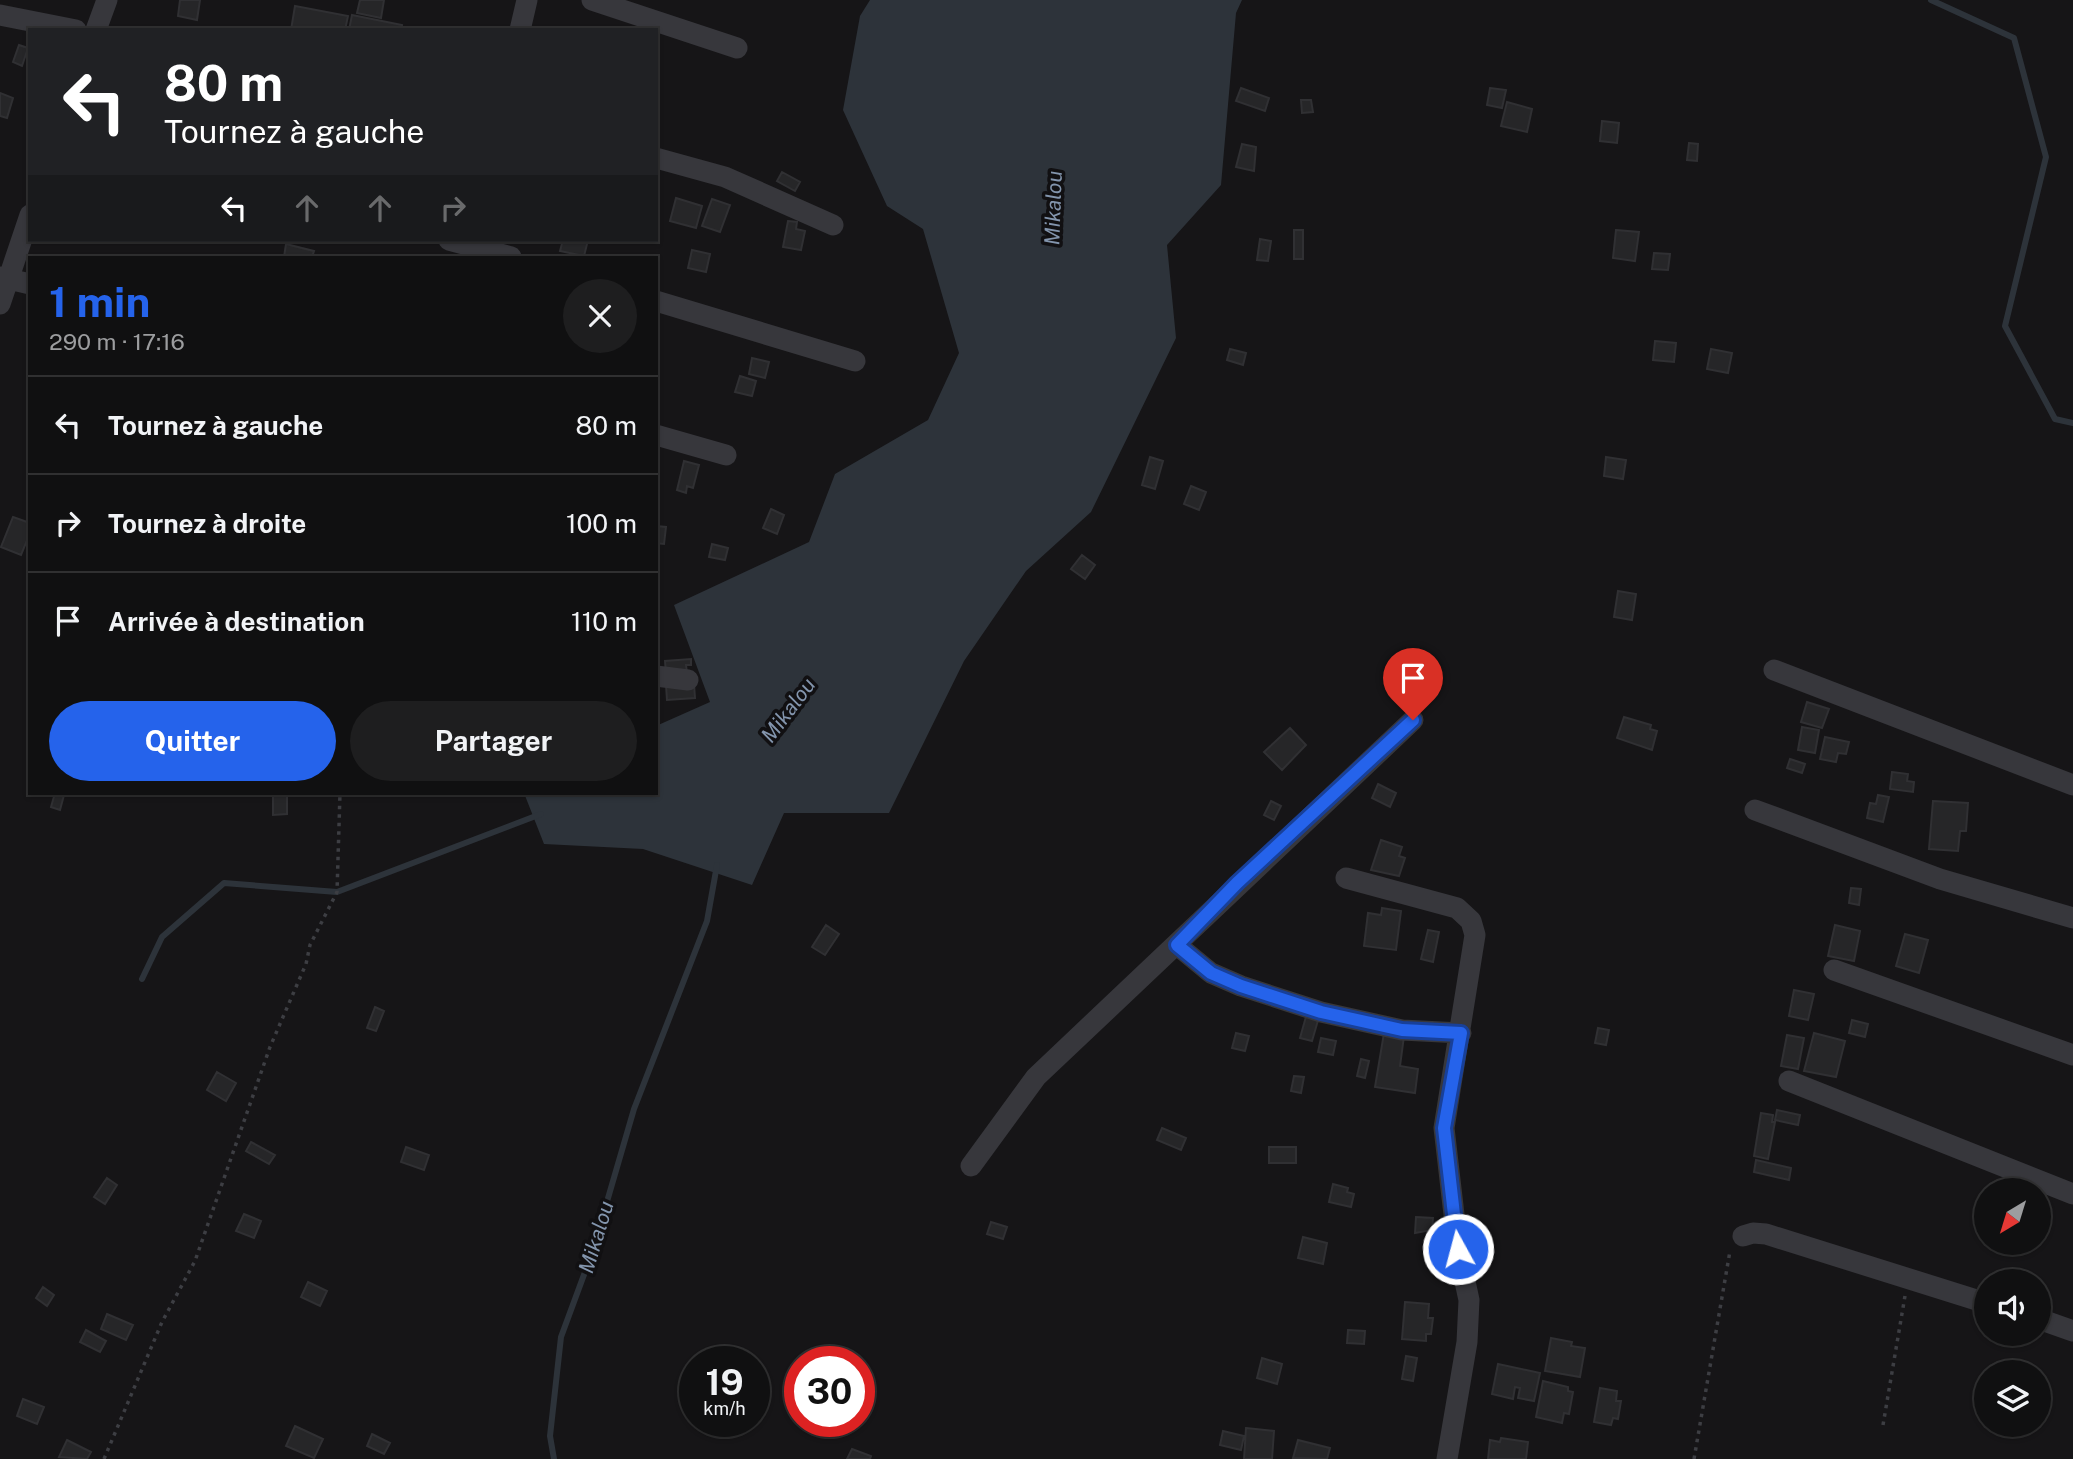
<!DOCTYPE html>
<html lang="fr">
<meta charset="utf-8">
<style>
body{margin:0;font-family:"Public Sans",sans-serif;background:#1e1e1f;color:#f1f3f6;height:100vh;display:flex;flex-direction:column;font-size:26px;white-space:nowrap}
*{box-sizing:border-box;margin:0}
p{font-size:23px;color:#9c9d9f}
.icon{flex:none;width:38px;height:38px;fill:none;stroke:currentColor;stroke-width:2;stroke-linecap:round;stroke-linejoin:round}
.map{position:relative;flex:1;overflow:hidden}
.drawer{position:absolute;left:28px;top:256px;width:630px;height:539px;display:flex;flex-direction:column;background:#101011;border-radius:0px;box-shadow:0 2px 5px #0004,0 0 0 2px #303031}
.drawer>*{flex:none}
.hud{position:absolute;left:28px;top:28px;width:630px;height:214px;border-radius:0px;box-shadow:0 2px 5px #0004,0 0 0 2px #303031;background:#202124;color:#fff;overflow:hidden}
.needle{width:46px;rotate:218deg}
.tools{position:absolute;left:1974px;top:1178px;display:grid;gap:14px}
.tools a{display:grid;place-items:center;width:77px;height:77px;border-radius:50%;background:#101011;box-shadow:0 2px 5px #0004,0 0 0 2px #303031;font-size:35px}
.speed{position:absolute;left:679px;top:1346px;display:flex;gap:14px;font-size:35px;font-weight:700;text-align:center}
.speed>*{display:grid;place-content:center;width:91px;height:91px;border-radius:50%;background:#101011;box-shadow:0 2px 5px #0004,0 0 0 2px #303031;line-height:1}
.speed small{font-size:18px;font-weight:400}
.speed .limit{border:10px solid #d22;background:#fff;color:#111}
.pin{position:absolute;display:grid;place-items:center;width:60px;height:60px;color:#fff;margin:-72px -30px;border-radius:50% 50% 50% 0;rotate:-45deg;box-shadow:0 0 7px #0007}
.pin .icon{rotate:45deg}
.me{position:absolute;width:77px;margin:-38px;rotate:353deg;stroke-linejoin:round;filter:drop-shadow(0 0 5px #0008)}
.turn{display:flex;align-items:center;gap:24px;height:147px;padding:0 21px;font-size:32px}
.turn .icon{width:91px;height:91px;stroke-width:2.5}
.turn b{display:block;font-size:49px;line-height:60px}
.lanes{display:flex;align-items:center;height:66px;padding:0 21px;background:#0003;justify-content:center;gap:35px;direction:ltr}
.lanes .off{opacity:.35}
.round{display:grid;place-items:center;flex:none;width:74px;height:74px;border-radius:37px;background:#1e1e1f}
.headline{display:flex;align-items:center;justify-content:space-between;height:119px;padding:0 21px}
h1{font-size:42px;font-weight:700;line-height:52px;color:#2563eb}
.primary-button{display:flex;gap:14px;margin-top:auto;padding:14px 21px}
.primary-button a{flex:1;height:80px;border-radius:42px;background:#2563eb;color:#fff;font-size:28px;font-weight:700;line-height:80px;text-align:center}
.primary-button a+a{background:#1e1e1f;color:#f1f3f6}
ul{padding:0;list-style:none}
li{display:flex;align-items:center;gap:21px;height:98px;padding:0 21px;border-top:2px solid #303031}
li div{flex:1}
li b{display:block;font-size:26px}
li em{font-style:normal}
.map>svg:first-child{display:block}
</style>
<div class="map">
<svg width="2073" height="1459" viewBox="0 0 2073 1459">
<rect width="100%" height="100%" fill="#161517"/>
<path fill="#2d333a" d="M870 0H1242L1236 13 1221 185 1167 245 1176 338 1091 512 1026 571 964 661 889 813H784L752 885 643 849 544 844 524 793H656V726L710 702 674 605 809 542 835 474 928 420 959 353 923 229 887 206 843 110 860 16Z"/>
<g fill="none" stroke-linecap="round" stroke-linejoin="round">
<path stroke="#2d333a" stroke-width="6" d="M1931 0 2014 38 2046 157 2005 326 2055 419 2073 423
M142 979 162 937 224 883 337 892 541 814
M554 1459 550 1436 561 1337 592 1253 634 1109 707 921 717 865"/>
</g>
<path fill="#262628" stroke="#303033" stroke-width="2" d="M180 0H200L197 20 178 16Z
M360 0H384L381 18 357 13Z
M295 6 348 16 345 30H291Z
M352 15 402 25 401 30H349Z
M19 45 28 48 22 66 13 62Z
M1241 88 1269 98 1265 111 1236 101Z
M1490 88 1506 90 1502 108 1487 105Z
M0 93 13 98 7 118 0 116Z
M1301 100H1311L1313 112 1302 113Z
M1507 102 1532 109 1527 132 1501 126Z
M1602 121 1619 123 1617 143 1600 141Z
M1689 143 1698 144 1697 161 1687 160Z
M1242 144 1256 147 1254 171 1236 167Z
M782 172 800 182 795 191 777 181Z
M676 198 702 206 696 228 670 221Z
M712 199 730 205 720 232 702 226Z
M788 221 797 222 796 229 805 231 801 250 783 247Z
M1294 230H1303V259H1294Z
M1616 230 1639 232 1635 261 1613 258Z
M1260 239 1271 241 1268 261 1257 260Z
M563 240H588L584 256 560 251Z
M286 244 314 251 312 257H284Z
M692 250 710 254 706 272 688 268Z
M1654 253 1670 254 1668 270 1652 269Z
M1655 341 1676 343 1674 362 1653 360Z
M1230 349 1246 353 1243 365 1227 360Z
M1711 349 1732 353 1728 373 1707 369Z
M752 358 769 362 765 378 749 374Z
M740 376 756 381 752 396 735 392Z
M1150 457 1163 461 1155 489 1142 485Z
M1606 457 1626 460 1623 479 1604 476Z
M684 461 699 465 693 488 687 486 686 493 677 490Z
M1191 486 1206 492 1199 510 1184 504Z
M771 509 784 515 777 534 763 528Z
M13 517 30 523V533L21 555 1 547Z
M656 526 666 527 664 544 656 543Z
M712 544 728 548 725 560 709 557Z
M1082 555 1095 565 1085 579 1071 569Z
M1618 591 1636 594 1632 620 1614 617Z
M691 659V665H686L687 673 666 674 665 661Z
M694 684 695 698 667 700 666 685Z
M1807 702 1829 709 1822 728 1801 722Z
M1624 717 1651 725 1650 729 1657 731 1652 750 1617 738Z
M1802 727 1819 730 1815 753 1798 750Z
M1290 728 1306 745 1282 770 1264 752Z
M1825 737 1849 742 1846 754 1838 753 1836 762 1820 759Z
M1790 759 1805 764 1802 773 1787 768Z
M1892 772 1908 774 1907 781 1914 782 1913 792 1890 789Z
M1378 784 1396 793 1390 807 1372 798Z
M55 793 64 795 60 810 51 807Z
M273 795H287V814L273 815Z
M1878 795 1889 797 1883 822 1867 818 1870 803 1876 804Z
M1271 801 1281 806 1274 820 1264 815Z
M1933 801 1968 803 1966 831H1960L1958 851 1929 849Z
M1381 840 1402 847 1399 856 1405 858 1399 876 1371 870Z
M1851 888 1861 889 1859 905 1849 903Z
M1382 908 1401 911 1396 950 1364 946 1368 913 1381 915Z
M826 925 839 934 825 955 812 947Z
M1835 925 1860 931 1854 961 1828 956Z
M1428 930 1439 932 1433 962 1421 959Z
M1905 934 1928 940 1919 973 1896 966Z
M1794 990 1814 994 1808 1020 1789 1016Z
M375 1007 384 1011 376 1031 367 1028Z
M1307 1013 1319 1017 1312 1041 1300 1038Z
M1852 1020 1868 1024 1865 1037 1849 1033Z
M1598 1028 1609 1030 1606 1045 1595 1043Z
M1236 1033 1249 1036 1245 1051 1232 1048Z
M1384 1033 1404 1036 1400 1066 1418 1069 1415 1093 1375 1087Z
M1814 1033 1845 1041 1836 1077 1804 1071Z
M1787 1035 1804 1038 1798 1069 1781 1066Z
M1321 1038 1336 1041 1333 1055 1318 1052Z
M1361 1059 1369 1061 1365 1078 1357 1076Z
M217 1072 236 1083 226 1101 207 1090Z
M1294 1076 1304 1077 1301 1093 1291 1091Z
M1777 1110 1800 1115 1798 1125 1775 1120Z
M1761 1113 1773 1115 1772 1122H1775L1768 1159 1754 1156Z
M1162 1128 1186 1138 1181 1150 1157 1140Z
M251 1142 275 1155 269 1164 246 1151Z
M406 1147 429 1155 424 1170 401 1162Z
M1269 1147H1296V1163H1269Z
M1756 1160 1791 1168 1789 1180 1754 1172Z
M107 1178 117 1185 105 1204 94 1197Z
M1333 1184 1348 1188 1347 1192 1354 1194 1351 1207 1329 1202Z
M244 1214 261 1221 254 1238 236 1231Z
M1416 1217 1433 1218 1432 1230 1415 1233Z
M991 1222 1007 1227 1003 1239 987 1234Z
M1303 1237 1327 1243 1323 1264 1298 1258Z
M308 1282 327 1291 320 1306 301 1297Z
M43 1287 54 1295 47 1306 36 1298Z
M1405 1302 1429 1304 1428 1318H1433L1431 1334H1426V1341L1402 1339Z
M107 1314 133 1325 126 1340 101 1329Z
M86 1330 106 1341 100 1352 80 1342Z
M1348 1330 1365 1331 1364 1344 1347 1343Z
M1551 1338 1572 1342 1571 1346 1585 1348 1580 1377 1545 1371Z
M1406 1356 1417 1358 1413 1381 1402 1379Z
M1262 1358 1282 1364 1277 1384 1257 1378Z
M1498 1364 1540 1373 1534 1401 1518 1398 1520 1388 1515 1387 1513 1399 1492 1394Z
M1543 1381 1568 1387V1391L1573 1392 1569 1414 1564 1413 1562 1423 1536 1417Z
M1600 1388 1617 1391 1616 1401H1621L1618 1419 1613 1418 1611 1425 1594 1422Z
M23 1399 44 1407 37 1424 17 1416Z
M295 1426 323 1439 314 1458 286 1446Z
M1246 1428 1274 1431 1272 1459H1244Z
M1223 1431 1244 1436 1241 1450 1220 1445Z
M372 1434 390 1443 384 1454 367 1446Z
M1501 1438 1528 1442 1526 1459H1488L1490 1440 1500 1442Z
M67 1440 91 1452 87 1459 59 1457Z
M1298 1440 1330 1448 1327 1459 1293 1458Z
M852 1449 871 1456 870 1459H847Z"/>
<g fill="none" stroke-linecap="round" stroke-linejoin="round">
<path stroke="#3d3e43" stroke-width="3.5" stroke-dasharray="3.5 5" stroke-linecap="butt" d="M1883 1425 1905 1296
M104 1459 162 1322 195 1261 270 1047 306 964 310 945 337 892 340 793
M1694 1459 1730 1251"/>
<path stroke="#37373c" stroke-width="21" d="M592 0 737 48
M0 15 76 30
M96 30 107 0
M520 30 527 0
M656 158 725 177 833 225
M449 240 511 257
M0 277 30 284
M656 301 855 361
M0 304 30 215
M656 435 726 455
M1774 670 2073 785
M656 676 688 680
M1755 810 1940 879 2073 918
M1346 878 1457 908 1471 921 1475 935 1444 1128 1458 1249 1469 1300 1467 1342 1447 1459
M1177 945 1211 973 1241 986 1321 1012 1402 1030 1461 1033
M1834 970 2073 1055
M1789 1081 2073 1194
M971 1166 1036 1077 1413 720
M1743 1236 1753 1233 1766 1234 1986 1303
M2039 1319 2073 1331"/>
</g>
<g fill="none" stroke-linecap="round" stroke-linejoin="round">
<defs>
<path id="route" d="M1413 720 1237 883 1177 945 1211 973 1241 986 1321 1012 1402 1030 1461 1033 1444 1128 1458 1249"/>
</defs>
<use href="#route" stroke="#184099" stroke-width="18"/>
<use href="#route" stroke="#2563eb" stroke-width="12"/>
</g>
<g text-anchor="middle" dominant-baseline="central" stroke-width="7" stroke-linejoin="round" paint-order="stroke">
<g font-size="21" font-style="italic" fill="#8395ad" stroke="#111012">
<text transform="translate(1053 208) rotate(-88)">Mikalou</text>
<text transform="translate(788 710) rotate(-53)">Mikalou</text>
<text transform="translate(596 1237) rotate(-73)">Mikalou</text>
</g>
</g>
</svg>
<div class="tools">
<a><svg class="needle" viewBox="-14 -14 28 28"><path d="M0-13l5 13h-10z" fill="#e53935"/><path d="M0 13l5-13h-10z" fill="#9c9d9f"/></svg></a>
<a><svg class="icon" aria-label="sound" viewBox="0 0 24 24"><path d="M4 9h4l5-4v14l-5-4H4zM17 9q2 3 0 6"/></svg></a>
<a><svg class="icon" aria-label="layers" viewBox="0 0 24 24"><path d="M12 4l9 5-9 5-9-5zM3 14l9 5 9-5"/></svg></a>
</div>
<div class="speed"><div>19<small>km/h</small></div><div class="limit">30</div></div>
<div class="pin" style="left:1413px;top:720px;background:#d93025"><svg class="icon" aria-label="arrive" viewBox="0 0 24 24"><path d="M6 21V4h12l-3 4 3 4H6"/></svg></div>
<svg class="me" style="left:1458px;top:1249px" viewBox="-20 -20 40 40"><circle r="17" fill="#2563eb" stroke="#fff" stroke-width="3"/><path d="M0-11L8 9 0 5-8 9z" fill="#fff"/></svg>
<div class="hud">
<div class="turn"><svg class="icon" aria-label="left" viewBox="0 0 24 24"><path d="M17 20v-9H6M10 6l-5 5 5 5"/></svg><div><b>80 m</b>Tournez à gauche</div></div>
<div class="lanes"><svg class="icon" aria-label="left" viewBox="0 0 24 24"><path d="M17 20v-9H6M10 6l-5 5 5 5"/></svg><svg class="icon off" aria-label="ahead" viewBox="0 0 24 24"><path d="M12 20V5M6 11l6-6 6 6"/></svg><svg class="icon off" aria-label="ahead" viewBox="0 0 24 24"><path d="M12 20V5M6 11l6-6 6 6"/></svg><svg class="icon off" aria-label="right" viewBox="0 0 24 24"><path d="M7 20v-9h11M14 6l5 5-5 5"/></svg></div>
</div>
<section class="drawer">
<div class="headline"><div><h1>1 min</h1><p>290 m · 17:16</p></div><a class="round"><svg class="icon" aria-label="close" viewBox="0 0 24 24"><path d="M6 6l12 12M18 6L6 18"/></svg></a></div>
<ul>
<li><svg class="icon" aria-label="left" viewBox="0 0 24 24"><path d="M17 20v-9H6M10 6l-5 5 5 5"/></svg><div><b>Tournez à gauche</b></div><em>80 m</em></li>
<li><svg class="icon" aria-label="right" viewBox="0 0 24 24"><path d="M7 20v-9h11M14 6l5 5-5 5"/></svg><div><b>Tournez à droite</b></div><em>100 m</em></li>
<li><svg class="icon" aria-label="arrive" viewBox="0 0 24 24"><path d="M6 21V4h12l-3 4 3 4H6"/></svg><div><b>Arrivée à destination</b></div><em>110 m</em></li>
</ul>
<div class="primary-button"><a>Quitter</a><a>Partager</a></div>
</section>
</div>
